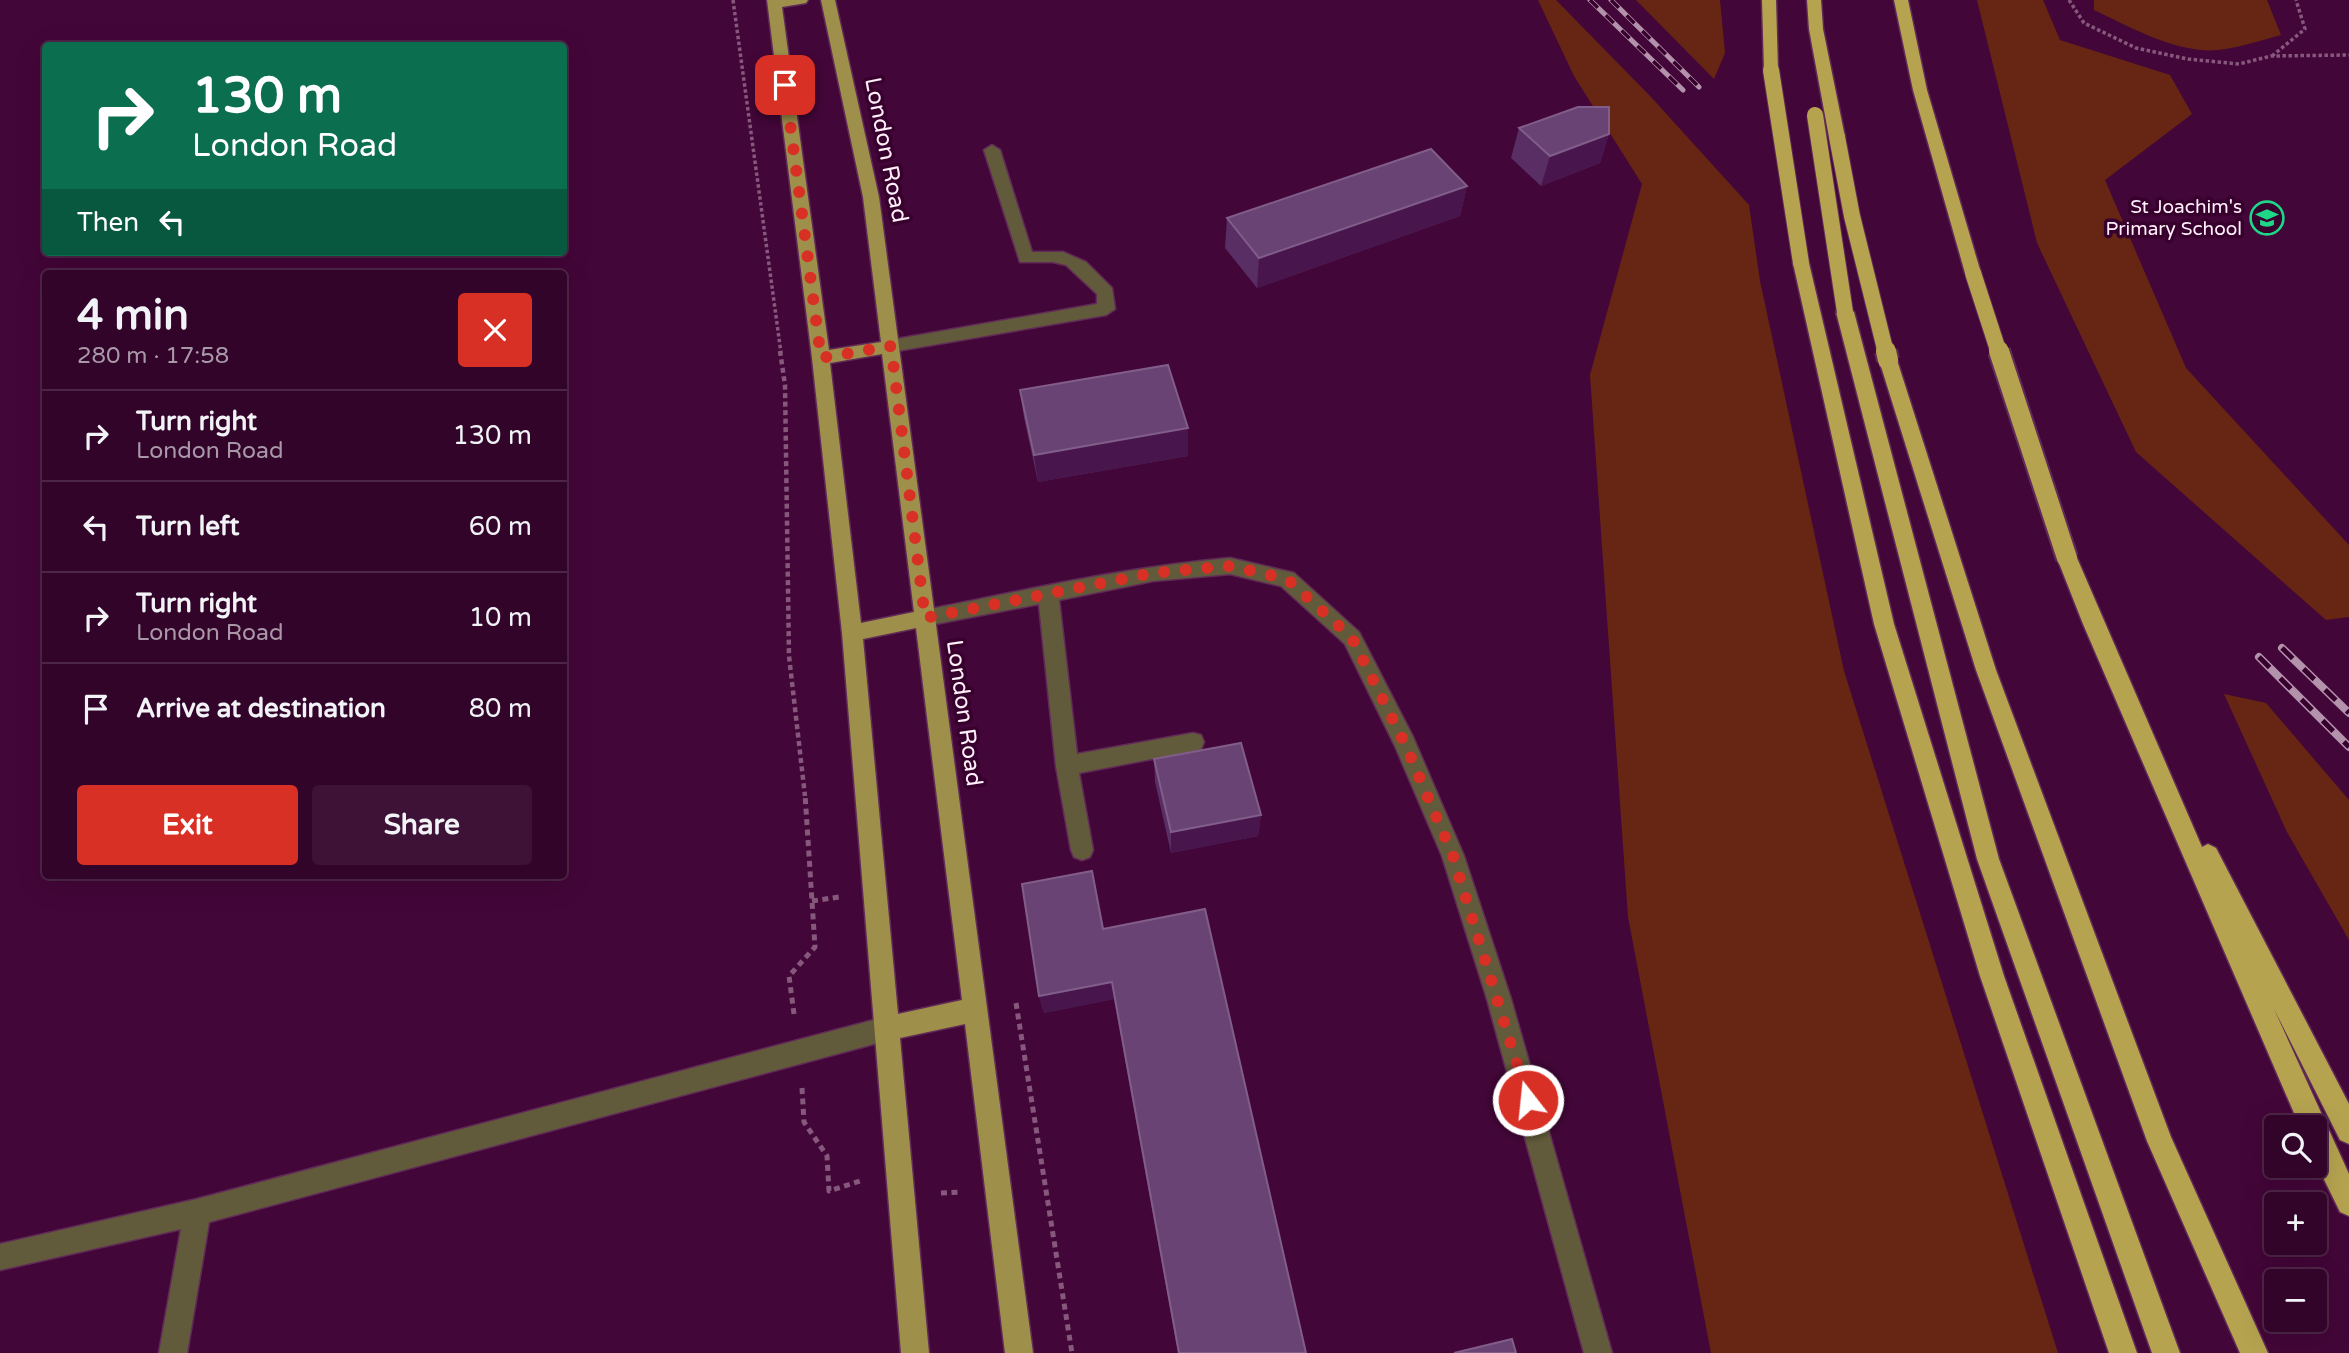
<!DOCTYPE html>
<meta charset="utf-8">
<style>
body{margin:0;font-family:"Varela Round",sans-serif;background:#3d1236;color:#f1f3f6;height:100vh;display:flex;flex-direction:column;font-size:26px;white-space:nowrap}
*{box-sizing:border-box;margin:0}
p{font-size:23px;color:#a898a8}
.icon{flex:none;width:38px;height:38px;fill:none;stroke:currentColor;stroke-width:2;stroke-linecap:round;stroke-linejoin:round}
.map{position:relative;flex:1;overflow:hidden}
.sheet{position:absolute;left:42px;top:270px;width:525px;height:609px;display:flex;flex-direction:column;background:#32042a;border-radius:7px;box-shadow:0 7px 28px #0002,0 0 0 2px #4d2547}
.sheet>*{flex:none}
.top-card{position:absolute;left:42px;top:42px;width:525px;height:214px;border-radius:7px;box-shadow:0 7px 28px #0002,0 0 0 2px #4d2547;background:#0b6e4f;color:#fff;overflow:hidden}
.controls{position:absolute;left:2264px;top:1115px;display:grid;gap:14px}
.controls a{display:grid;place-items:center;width:63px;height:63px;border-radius:7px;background:#32042a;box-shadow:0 7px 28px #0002,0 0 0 2px #4d2547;font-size:35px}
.pin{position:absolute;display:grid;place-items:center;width:60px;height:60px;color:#fff;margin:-30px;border-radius:14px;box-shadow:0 4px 10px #0006}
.me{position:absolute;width:77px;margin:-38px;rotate:344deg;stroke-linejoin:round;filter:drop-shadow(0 0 5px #0008)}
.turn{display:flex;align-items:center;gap:24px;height:147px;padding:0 35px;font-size:32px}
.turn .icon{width:91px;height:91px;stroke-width:2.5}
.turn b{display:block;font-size:49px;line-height:60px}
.then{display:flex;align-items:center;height:66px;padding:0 35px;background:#0003;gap:14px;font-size:26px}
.round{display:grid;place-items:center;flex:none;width:74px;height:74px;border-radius:7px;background:#3d1236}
.headline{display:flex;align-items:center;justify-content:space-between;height:119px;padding:0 35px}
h1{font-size:42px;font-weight:700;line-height:52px}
.action{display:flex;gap:14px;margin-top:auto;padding:14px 35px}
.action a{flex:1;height:80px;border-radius:7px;background:#d93025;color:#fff;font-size:28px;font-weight:700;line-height:80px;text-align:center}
.action a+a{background:#3d1236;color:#f1f3f6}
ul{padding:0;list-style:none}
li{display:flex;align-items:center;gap:21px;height:91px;padding:0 35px;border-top:2px solid #4d2547}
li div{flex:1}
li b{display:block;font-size:26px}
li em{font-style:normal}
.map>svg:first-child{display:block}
</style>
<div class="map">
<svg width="2349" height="1353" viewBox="0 0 2349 1353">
<rect width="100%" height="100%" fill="#430638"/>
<path fill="#672613" d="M1538 0H1556L1651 97 1749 205 1760 281 1844 671 2058 1353H1711L1628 917 1590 375 1642 184 1574 76Z
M1636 0H1720L1725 53 1714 79Z
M1977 0H2043L2060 40 2170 75 2192 114 2105 180 2186 368 2349 545V617L2326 620 2136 452 2037 243Z
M2094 0H2267L2281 35C2258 41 2224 53 2201 50 2163 46 2128 26 2094 10Z
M2224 694 2266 703 2349 800V940L2287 832Z"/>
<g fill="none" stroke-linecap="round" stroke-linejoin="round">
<defs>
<path id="service" d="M992 145 1000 150 1032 252H1063L1086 262 1112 288 1115 309 1106 315 891 352 885 350 882 346 885 342 891 340 1097 304V294L1066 265 1053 262H1020L984 150Z
M1230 558 1294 573 1359 632 1413 737 1464 856 1511 999 1612 1353H1584L1487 999 1442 856 1395 746 1345 644 1281 586 1230 574 1153 581 1059 600 1077 754 1193 733 1201 735 1204 742 1201 749 1193 751 1079 773 1093 850 1090 857 1082 860 1074 857 1071 850 1056 766 1039 604 925 626 918 624 915 618 918 612 925 610C1027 590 1126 567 1230 558Z
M885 1017 894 1020 897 1029 894 1038 885 1041 209 1222 187 1353H159L181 1229 0 1270V1244L197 1199Z"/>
<path id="primary" d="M767 0H808L806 3 782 7 829 350 881 342 863 197 821 0H835L879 197 1033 1353H1005L965 1024 900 1038 929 1353H901L842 633 812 358ZM882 354 914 612 861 623 830 363ZM916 628 962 1000 898 1014 863 639Z"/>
<path id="motorway" d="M1762 0H1776L1778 70 1771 74 1764 70Z
M1807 0H1821L1823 29 1845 137 1837 142 1829 137 1809 29Z
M1894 0H1908L1927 90 1981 273 1979 277 1973 279 1965 273 1913 90Z
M1801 257 1809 263 1894 624 2004 976 2137 1353H2109L1980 976 1874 624 1793 263Z
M1845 306 1854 312 1999 859 2180 1353H2152L1977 859 1836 312Z
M1888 354 1894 356 1897 360 1996 670 2171 1137 2268 1353H2240L2147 1141 1976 670 1879 360 1882 356Z
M2067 550 2074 552 2077 558 2202 847 2208 844 2216 848 2349 1104V1144L2340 1140 2274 1009 2349 1174V1216L2340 1212 2315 1161V1127H2300L2083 624 2057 558 2060 552Z"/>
</defs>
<use href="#service" stroke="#612b57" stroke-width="3"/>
<use href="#primary" stroke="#612b57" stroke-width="3"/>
<use href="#motorway" stroke="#612b57" stroke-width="3"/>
<path stroke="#85587c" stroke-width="3.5" stroke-dasharray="3.5 2.5" stroke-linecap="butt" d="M733 0 781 353
M2069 0 2084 23 2136 48 2188 59 2239 64 2271 56 2349 55
M2272 56 2305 29 2296 0"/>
<path stroke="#85587c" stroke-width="4.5" stroke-dasharray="5 3.5" stroke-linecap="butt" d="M780 351 785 385 789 656 805 796"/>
<path stroke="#85587c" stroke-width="5" stroke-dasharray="6 4.5" stroke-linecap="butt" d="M812 901 839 897
M1016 1003 1072 1353
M794 1014 789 976 815 947 805 794
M802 1088 804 1122 827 1156 829 1191 863 1180
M941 1193 960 1192"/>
<use href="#service" fill="#625b3b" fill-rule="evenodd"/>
<use href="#primary" fill="#9e8f4b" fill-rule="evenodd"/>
<use href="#motorway" fill="#b5a350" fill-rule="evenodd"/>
<defs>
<path id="rail-far1" d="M1590 0 1683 90
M1611 0 1699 87"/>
<path id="rail" d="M2282 648 2349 713
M2259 657 2349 747"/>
</defs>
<use href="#rail-far1" stroke="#b392ac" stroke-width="5"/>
<use href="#rail" stroke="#b392ac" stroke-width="8"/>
<use href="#rail-far1" stroke="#37002d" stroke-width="3.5" stroke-dasharray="11" stroke-linecap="butt"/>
<use href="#rail" stroke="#37002d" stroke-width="5" stroke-dasharray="15" stroke-linecap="butt"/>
<defs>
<path id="motorway-bridge-far1" d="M1771 70 1801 263
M1815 115 1845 312
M1837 137 1852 216 1886 353
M1973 273 1999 353"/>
<path id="motorway-bridge" d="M1886 351 1888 360
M1999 351 2067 558"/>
</defs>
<use href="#motorway-bridge-far1" stroke="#612b57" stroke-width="18" stroke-linecap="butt"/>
<use href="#motorway-bridge" stroke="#612b57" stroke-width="24" stroke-linecap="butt"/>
<use href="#motorway-bridge-far1" stroke="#b5a350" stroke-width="16"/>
<use href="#motorway-bridge" stroke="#b5a350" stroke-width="20"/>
</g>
<path fill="#582e64" d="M1519 128 1609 134 1600 163 1541 186 1511 158Z
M1467 186 1460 216 1257 288 1225 248 1227 218Z
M1020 390 1188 456 1038 482 1024 418Z
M1154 759 1261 815 1258 836 1171 853 1155 782Z
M1103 929 1306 1353H1178L1114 999 1044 1013 1039 996Z"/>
<path fill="#48164c" d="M1609 134 1600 163 1541 186 1550 156Z
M1467 186 1460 216 1257 288 1259 258Z
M1188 428V456L1038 482 1034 455Z
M1261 815 1258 836 1171 853V832Z
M1112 982 1114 999 1044 1013 1039 996Z"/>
<path fill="#694374" stroke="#815e89" stroke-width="2" d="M1578 107H1609V134L1550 156 1519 128Z
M1431 149 1467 186 1259 258 1227 218Z
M1168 365 1188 428 1034 455 1020 390Z
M1241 743 1261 815 1171 832 1154 759Z
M1092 871 1103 929 1205 909 1306 1353H1179L1112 982 1039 996 1022 884Z
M1512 1339 1516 1353H1454Z"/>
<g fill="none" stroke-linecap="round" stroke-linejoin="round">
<path stroke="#d93025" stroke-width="12" stroke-dasharray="0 21.6" d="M785 85 821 358 891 346 925 618 1153 573 1230 566 1287 579 1352 638 1405 744 1453 856 1528 1100"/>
</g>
<defs>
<symbol id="school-ring" viewBox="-11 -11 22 22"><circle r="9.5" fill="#37002d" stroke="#1ed887" stroke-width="1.5"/><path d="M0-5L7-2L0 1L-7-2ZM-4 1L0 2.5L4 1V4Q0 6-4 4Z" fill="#1ed887"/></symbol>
</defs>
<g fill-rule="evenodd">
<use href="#school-ring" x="2248" y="199" width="38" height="38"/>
</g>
<g text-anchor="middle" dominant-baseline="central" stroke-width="7" stroke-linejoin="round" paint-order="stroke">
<g font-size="19" fill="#feeff9" stroke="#37002d" text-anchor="end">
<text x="2242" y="207">St Joachim's<tspan x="2242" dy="22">Primary School</tspan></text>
</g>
<g font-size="23" fill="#feeff9" stroke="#37002d">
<text transform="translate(886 150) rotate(79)">London Road</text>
<text transform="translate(964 713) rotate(82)">London Road</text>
</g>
</g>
</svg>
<div class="controls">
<a><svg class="icon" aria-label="search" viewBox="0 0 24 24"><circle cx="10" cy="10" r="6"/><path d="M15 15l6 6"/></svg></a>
<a>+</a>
<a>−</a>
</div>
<div class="pin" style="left:785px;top:85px;background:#d93025"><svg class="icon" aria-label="arrive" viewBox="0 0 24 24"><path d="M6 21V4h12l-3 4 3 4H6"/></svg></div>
<svg class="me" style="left:1528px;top:1100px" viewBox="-20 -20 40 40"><circle r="17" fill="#d93025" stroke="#fff" stroke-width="3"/><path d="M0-11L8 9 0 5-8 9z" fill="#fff"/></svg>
<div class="top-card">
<div class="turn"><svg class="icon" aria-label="right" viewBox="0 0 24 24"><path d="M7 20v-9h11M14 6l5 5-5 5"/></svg><div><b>130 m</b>London Road</div></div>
<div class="then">Then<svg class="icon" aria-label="left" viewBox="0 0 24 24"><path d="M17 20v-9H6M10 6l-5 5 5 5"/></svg></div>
</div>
<section class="sheet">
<div class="headline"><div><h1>4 min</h1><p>280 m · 17:58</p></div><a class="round" style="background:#d93025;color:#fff"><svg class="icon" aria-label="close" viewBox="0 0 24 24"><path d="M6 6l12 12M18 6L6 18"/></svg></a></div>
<ul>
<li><svg class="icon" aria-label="right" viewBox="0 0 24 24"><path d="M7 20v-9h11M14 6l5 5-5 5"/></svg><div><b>Turn right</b><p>London Road</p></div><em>130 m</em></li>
<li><svg class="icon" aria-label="left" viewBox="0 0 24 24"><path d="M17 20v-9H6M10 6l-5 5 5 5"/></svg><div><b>Turn left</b></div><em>60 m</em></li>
<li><svg class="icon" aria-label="right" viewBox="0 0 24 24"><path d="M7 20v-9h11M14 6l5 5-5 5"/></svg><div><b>Turn right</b><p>London Road</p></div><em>10 m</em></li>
<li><svg class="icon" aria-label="arrive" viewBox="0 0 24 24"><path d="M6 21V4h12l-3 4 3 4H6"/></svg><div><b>Arrive at destination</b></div><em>80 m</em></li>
</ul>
<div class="action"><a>Exit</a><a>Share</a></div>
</section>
</div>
